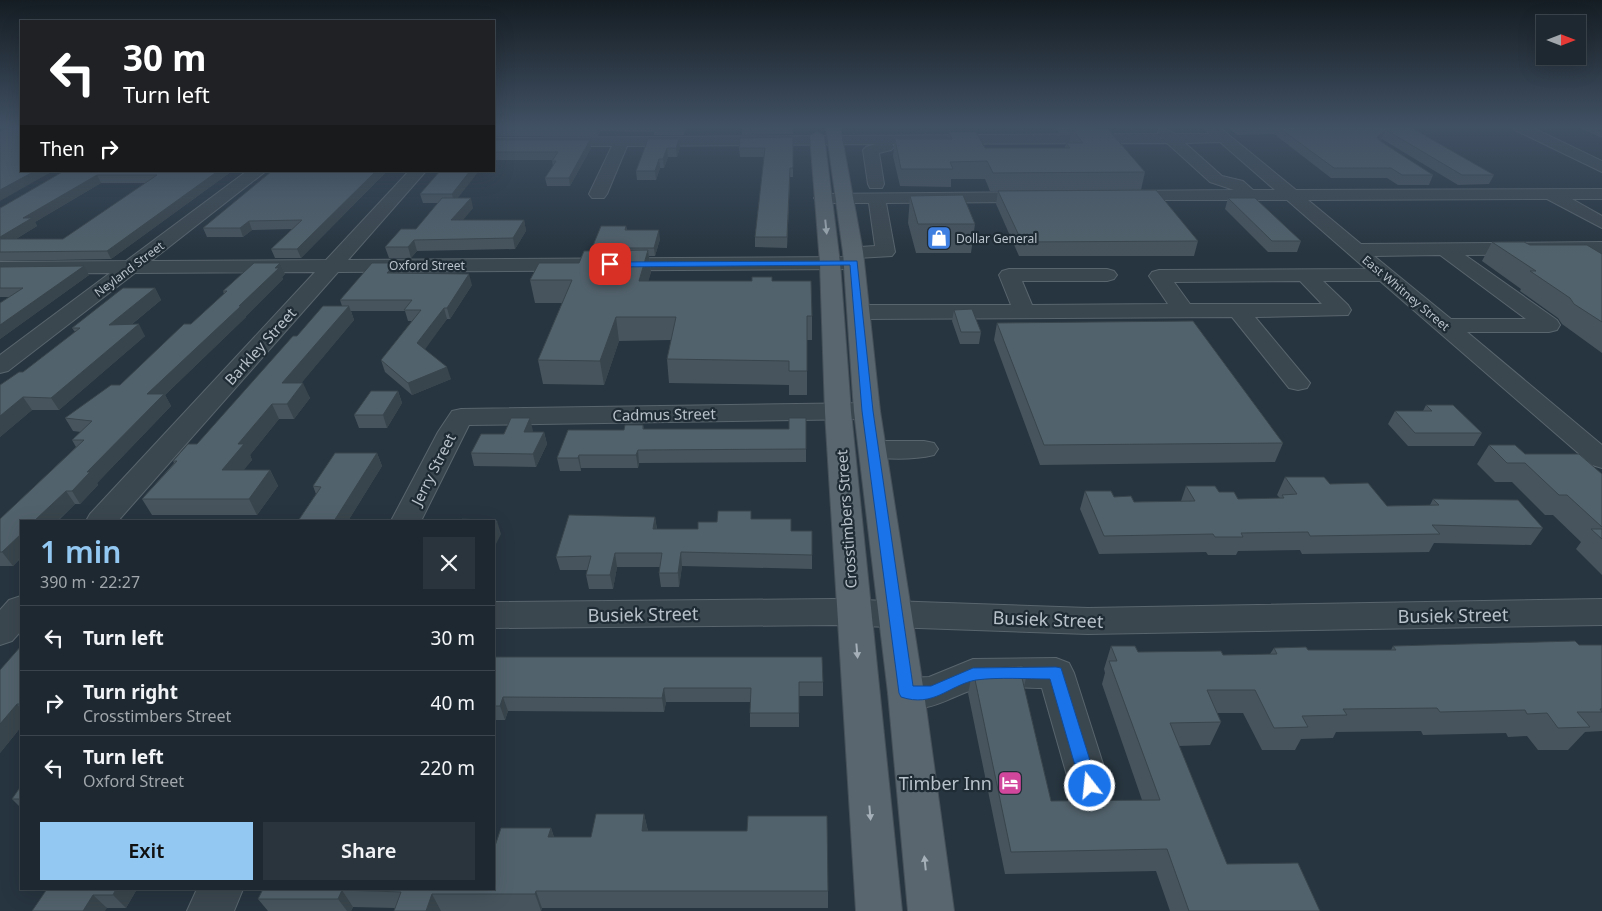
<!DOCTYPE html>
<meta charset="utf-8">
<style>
body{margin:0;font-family:"Noto Sans",sans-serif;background:#2a343c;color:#f1f3f6;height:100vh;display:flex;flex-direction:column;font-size:19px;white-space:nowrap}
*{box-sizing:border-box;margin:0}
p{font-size:16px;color:#a0a6ab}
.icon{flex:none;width:28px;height:28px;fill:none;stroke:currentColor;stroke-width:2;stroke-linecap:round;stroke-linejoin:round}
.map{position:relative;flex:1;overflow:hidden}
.panel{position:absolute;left:20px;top:520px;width:475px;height:370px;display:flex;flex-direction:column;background:#1d2830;border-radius:0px;box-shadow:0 5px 20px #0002,0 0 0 1px #3b444c}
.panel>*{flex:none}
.guide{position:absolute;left:20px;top:20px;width:475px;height:152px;border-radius:0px;box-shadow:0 5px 20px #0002,0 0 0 1px #3b444c;background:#202124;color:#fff;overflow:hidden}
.needle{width:32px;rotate:90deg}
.buttons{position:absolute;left:1536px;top:15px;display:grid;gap:10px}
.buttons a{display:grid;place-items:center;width:50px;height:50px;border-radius:0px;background:#1d2830;box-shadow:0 5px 20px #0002,0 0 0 1px #3b444c;font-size:25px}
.pin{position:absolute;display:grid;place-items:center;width:42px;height:42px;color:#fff;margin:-21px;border-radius:10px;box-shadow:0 2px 8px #0006}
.me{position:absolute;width:55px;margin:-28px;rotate:344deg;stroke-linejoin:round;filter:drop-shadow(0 0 4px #0008)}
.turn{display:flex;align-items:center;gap:18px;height:105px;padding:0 20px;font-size:22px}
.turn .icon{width:65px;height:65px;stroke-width:2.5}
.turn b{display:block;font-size:35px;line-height:42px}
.then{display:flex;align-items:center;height:48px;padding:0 20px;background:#0003;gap:10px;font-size:19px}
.round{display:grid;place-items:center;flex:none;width:52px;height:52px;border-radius:0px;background:#2a343c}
.headline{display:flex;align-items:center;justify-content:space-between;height:85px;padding:0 20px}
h1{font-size:30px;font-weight:600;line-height:38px;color:#93c8f3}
.cta{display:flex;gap:10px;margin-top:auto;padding:10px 20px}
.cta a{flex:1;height:58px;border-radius:0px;background:#93c8f3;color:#111;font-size:20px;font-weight:600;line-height:58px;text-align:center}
.cta a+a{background:#2a343c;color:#f1f3f6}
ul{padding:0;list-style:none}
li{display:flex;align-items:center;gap:15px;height:65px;padding:0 20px;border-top:1px solid #3b444c}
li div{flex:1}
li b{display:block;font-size:19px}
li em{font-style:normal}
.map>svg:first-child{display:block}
</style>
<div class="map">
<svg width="1602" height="911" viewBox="0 0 1602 911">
<rect width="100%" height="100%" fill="#273540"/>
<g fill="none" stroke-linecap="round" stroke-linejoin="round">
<defs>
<path id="minor" d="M1204 127H1219L1296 190 1602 189V199H1572L1602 216V228L1547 199 1308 200 1361 244 1602 242V254L1465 255 1557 320 1560 325 1557 330 1549 332H1467L1602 445V468L1592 465 1380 281H1323L1348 305 1351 310 1348 315 1255 317 1310 383 1307 388 1298 390 1289 388 1232 317 859 319 851 317 848 312 851 307 859 305H1011L999 275 1002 271 1009 269H1107L1114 271 1117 275 1114 279 1107 281H1022L1032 305 1168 304 1149 276 1152 272 1159 270 1366 269 1287 200H1116L1113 196 1116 192 1122 191 1234 190 1210 182 1167 143 892 144 894 147 891 150 879 153 884 184 882 188H870L868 184 863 150 866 147 876 144 627 146 607 194 604 198H592L589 194 612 146H494V138L1158 134 1159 129 1164 128 1175 134H1210ZM1220 142 1275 190H1253L1243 181 1222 176 1185 143ZM1440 255 1526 319H1451L1374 256ZM1300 281 1322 304H1190L1174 282Z
M1513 127H1531L1602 161V172L1515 130Z
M247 171H266L151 261 326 260 409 171H426L348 260 850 257 843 252 846 248 875 246 869 203H823L817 202 814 198 817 194 1034 192 1040 193 1043 197 1040 201 1034 202 886 203 895 252 892 256 857 258 864 263 861 267 854 269 338 272 118 521H86L90 514 315 272 135 273 8 371 0 373V355L110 273 0 274V262L126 261Z
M867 403 876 406 880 411 876 416 867 419 469 425 421 521H391L438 432 452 411 461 409Z
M873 441H924L934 443 938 449 934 455C913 460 884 460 863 455L859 449 863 443Z
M21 596V631L12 641 0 645V610L9 600Z
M833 599 1088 608 1602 599V625L1088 634 833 625 494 628V602Z
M1056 658 1069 663 1074 673 1110 786 1104 799 1090 805 1076 799 1070 786 1042 688C1025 688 990 685 975 689 944 699 928 716 893 704L888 693 893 682 906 678 929 677 973 659Z
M197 889H243L234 911H187Z"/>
<path id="major" d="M826 127H840L863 252 880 411 924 693 954 911H908L888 693 854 411 843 252Z
M817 132 824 136 840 263 851 412 902 911H856L825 412 820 263 810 136Z"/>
</defs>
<use href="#minor" stroke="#59656d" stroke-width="2"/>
<use href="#major" stroke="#455059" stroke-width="2"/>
<use href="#minor" fill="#3b474f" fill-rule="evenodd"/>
<use href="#major" fill="#59666f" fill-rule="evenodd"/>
</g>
<path fill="#47545d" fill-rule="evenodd" d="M494 127H686L684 135H654V132L600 131 598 136H494V137Z
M742 127H793V134L742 135Z
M975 127H1018V128H976Z
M1055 127H1095V129L1145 172 1141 190 990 191 985 179H951V187L900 186 893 156 895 139H948L949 132 985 148H1065L1066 143H1069L1071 133H1059Z
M1227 127H1410L1494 175 1489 184 1458 185 1382 139 1380 141 1433 175 1429 185H1398L1387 178H1331L1274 134 1237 135Z
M1577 127H1602V138Z
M793 137V177H790L787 248 755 247V237L764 157H740L739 148Z
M679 139 680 147 677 157H668L664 168H660L656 180H637L636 171Z
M494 140 591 148 570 186H547L545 178 553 166 552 161 553 160H494Z
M64 171H232L111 259 0 261V208L2 207ZM101 183H146L63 239H16L37 226 35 222Z
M272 171H387L301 258H275L271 249 292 229 252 230 243 237H207L203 228Z
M440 171 458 198 473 208 462 220H524L526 231 515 249 417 251 411 258H389L385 247 416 229 438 203H423L420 194Z
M998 191 1198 241 1194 256H1019L996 204Z
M910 196 975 224 971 253H916L908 223Z
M1228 198 1301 241 1297 252H1268L1225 209Z
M626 226 627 230 660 239 655 256H649L651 272 648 281H772L812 316V340H807V395H789V385L669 383 667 359 671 340 619 341 604 385 543 384 538 360 562 303H535L530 280 579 263 593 251 592 248Z
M1492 242 1530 245 1602 254V353L1562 324 1558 318 1520 291 1521 289 1482 261Z
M280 263 285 274 282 277 283 279 246 316V317L165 395 171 406 97 483 98 485 80 504H75L13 566H0V519L76 447 72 440 81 432 73 431 65 418 120 385 191 324 224 294 223 291Z
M0 267 89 275 0 339V303L9 297H0Z
M399 274 472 285 450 319H447L424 349 451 379 412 395 385 372 381 360 412 321H408L405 311H351L354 320 301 383 310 398 294 419H279L250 455 252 460 243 470H270L278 486 257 515H152L142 499 174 463 173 461 197 444 342 306 340 300Z
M155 288 161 300 131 325 145 336 59 410H32L0 437V385L23 372 75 332 72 328Z
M954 310 981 332 979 344H960L952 321Z
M997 323 1283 443 1275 462 1040 465 994 340Z
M398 391 402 403 387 428H359L354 415Z
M1426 405 1482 433 1474 446H1408L1388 424 1395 411H1423Z
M530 418 532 432H544L547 444 536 467 474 466 471 453Z
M806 418V462L639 463 638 468H581V471H560L557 458 624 430 643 425 644 429H789Z
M1489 445 1602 474V575L1576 549 1581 542 1553 515H1545L1512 482H1495L1477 464Z
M377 453 382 466 348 521H298L316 494 313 486Z
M1285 477 1330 484 1387 506 1430 505 1433 499 1543 528 1531 545 1434 543 1429 552 1302 554 1300 550 1238 551 1236 555H1208L1206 552 1099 554 1080 509 1085 491 1114 497 1134 502 1181 501 1186 486 1219 492 1238 499 1280 498 1277 495Z
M655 517 657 529H698L717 522 751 519 791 531H812V569L682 566 679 587H661L659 573 660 567H617L613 589H589L586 575 588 570H560L556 557Z
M1602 645V731L1585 732 1568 750H1538L1527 736 1508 737 1506 733 1423 735 1421 731 1336 732 1333 738 1301 739 1295 750H1262L1243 713H1217L1221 722 1210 745 1179 746 1227 864 1320 911H1170L1156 871 1005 874 968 693 973 670 1026 678 1024 687 1051 801 1142 800 1102 684 1105 673 1104 669 1111 646 1138 652 1223 655 1270 654 1274 648 1308 650H1391L1393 646Z
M21 646V727L0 753Z
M494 657 823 682V696H799V727H750V702H666L664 712 508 711 505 720H494Z
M21 786V808L12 799Z
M644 814 648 831 828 891V908H542L541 911H394L395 908 353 907 351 911H268L258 899 495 846 551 828 554 837H591Z
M47 889H137L126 908H107Z"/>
<path fill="#39454c" d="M598 127H600V131L598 136 597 128Z
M683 127H686L684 135Z
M1386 130 1382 139 1373 146 1377 137Z
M679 139 680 147 677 157 676 148Z
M590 140 591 148 570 186 569 178Z
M667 148 668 157 664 168 663 159Z
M659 159 660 168 656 180 655 171Z
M790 168V177L787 248V237Z
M35 171H53L0 201V190Z
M218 171H232L111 259 107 251Z
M376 171H387L301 258 297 249Z
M470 171H479L454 203 452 194Z
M97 175 101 183 35 222 37 226 1 248 0 245V237L23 218Z
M471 198 473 208 454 231 451 220Z
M524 220 526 231 515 249 513 238Z
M249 221 252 230 243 237 240 228Z
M659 230 660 239 655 256 654 248Z
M414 240 417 251 411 258 408 247Z
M648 250 651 272 642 304 639 281Z
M280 263 285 274 282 277 283 279 246 316V317L165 395 171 406 97 483 98 485 80 504 72 491 87 472 147 394 239 306Z
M396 263 399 274 387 273Z
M84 266 89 275 0 339V325Z
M469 274 472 285 450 319 447 308Z
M155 288 161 300 116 337 109 325Z
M349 306 354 320 289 398 282 383Z
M444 308 447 319 421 355 417 343Z
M616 317 619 341 604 385 600 361Z
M139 324 145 336 59 410 51 398Z
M447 367 451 379 412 395 408 383Z
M303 383 310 398 294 419 287 404Z
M398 391 402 403 387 428 383 415Z
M23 397 32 410 0 437V416Z
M272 404 279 419 250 455 252 460 231 486 222 470 238 444Z
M530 418 533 431 527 445 524 432Z
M544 432 547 444 536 467 533 454Z
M638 450 639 463 638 468 636 455Z
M377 453 382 466 348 521H334Z
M579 455 581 468V471L578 458Z
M270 470 278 486 257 515 249 499Z
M66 491 75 504 57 521H34Z
M655 517 657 531 653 529Z
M497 521 501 534 494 548V527Z
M21 534V557L13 566 2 552Z
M681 552 682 566 679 587 678 573Z
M615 553 617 567 613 589 610 575Z
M664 688 666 702 664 712 662 698Z
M503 697 508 711 505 720 500 706Z
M17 704 21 709V727L0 753V724Z
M644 814 648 832 642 831Z
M551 828 556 845 548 837Z
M116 889H137L126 908 113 895Z
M342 890 353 907 351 911H347L338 899Z
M536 891 542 908 541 911 535 894Z
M432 894 441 911H426Z
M93 895 107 908 105 911H83Z"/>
<path fill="#52626c" stroke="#39454c" d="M12 127H21V171H35L0 190V131Z
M494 127H598L597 128H494Z
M654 127H683L653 128Z
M1278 127H1410L1494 175H1462L1386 130 1377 137 1380 141 1433 175H1402L1391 168H1334Z
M1072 129H1108L1145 172 993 173 987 161 950 162 953 169H901L895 139H952L949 132H976L985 148H1070L1066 143H1083Z
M793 137V168H790L787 237H755L765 148H739L740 138Z
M648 139H679L676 148H667L663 159H659L655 171H636Z
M494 140H590L569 178H545L556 161H552L558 152H494Z
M64 171H218L107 251 0 252V239H63L157 175H97L23 218H32L0 237V208L2 207Z
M272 171H376L297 249H271L302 220 249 221 240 228H203Z
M440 171H470L452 194H420Z
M1156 190 1198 241 1022 242 998 191Z
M963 195 975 224H918L910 196Z
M442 198H471L451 220H524L513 238 414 240 408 247H385L401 229H416Z
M1228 198H1255L1301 241H1272Z
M601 226H626L625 230H659L654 248H592Z
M1492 242H1524L1530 245H1587L1602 254V322L1574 304 1570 298 1530 271H1536Z
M648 250 639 281H752V277H772V281H811L812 316H807V371H789V361L667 359 676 317H616L600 361 538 360 572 280H530L539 263H579L584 251Z
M254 263H280L275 268H279L239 306H241L147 394H164L87 472H90L72 491H66L34 521H21V534L2 552H0V519L84 440H72L92 421 65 418 111 385H120L184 324H191L227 291H223Z
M372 263H396L387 273 469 274 447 308H444L417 343 447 367 408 383 381 360 421 310H404L412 300H340Z
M84 266 0 325V303L23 288H0V267Z
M123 288H155L109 325 139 324 51 398 23 397 0 416V385L19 372H23L80 328H72Z
M323 306H349L282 383H303L287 404H272L238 444H244L222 470H270L249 499H142L177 461H173L188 444H197L293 336H297Z
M972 309 981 332H961L954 310Z
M1193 321 1283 443 1044 445 997 323Z
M371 391H398L383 415H354Z
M1426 405H1453L1482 433H1415L1395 411H1432Z
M511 418H530L524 432H544L533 454 471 453 481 434H504Z
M789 418H806V449L638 450 636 455H579L578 458H557L568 430H624L625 425H643V429H789Z
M1489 445H1515L1525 454H1579L1602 474V527L1567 495H1559L1525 463H1507Z
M335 453H377L334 521H298L321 487 313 486Z
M1285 477H1324L1330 484 1368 483 1387 506 1439 505 1433 499 1518 500 1543 528 1432 525 1440 534 1310 536 1308 532 1241 533 1243 537H1215L1213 534 1104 536 1085 491H1111L1114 497 1131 496 1134 502 1195 501 1186 486H1215L1219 492H1234L1238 499 1284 498 1282 495 1297 494Z
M718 511H751V519H791V531H812V555L681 552 678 573H659L662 553H615L610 575H586L591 556 556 557 569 515 655 517 653 529H698V522H717Z
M462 519 497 521 494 527V521H460Z
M1591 529H1602V539Z
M1575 641 1579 645H1602V709H1600L1602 712H1577L1590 727 1558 728 1547 713 1527 714 1525 710 1440 712 1437 708 1343 709 1347 715 1302 716 1308 727 1274 728 1255 690H1207L1221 722 1170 723 1227 864 1298 863 1320 911H1189L1167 849 1011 852 973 670 986 667 1023 666 1026 678H1022L1051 801 1160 800 1109 661H1117L1111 646H1135L1138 652 1221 651 1223 655 1277 654 1274 648 1306 647 1308 650H1396L1393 646Z
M21 646V704H17L0 724V670Z
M494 657H822L823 682H799V713H750L751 688H664L662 698 503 697 500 706H494Z
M21 786V799H12Z
M596 814H644L642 831H747L748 816H827L828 891H536L535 894H432L426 911H394L401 892 342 890 338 899H258L263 889H494V846H495L501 828H551L548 837H591Z
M47 889H116L113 895H93L83 911H32Z"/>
<defs><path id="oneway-solid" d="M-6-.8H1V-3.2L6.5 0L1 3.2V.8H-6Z" transform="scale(1.25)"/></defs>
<g fill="#a5b0b8">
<use href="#oneway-solid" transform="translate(826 227) rotate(84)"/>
<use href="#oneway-solid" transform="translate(857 651) rotate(85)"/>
<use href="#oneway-solid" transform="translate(870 813) rotate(85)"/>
<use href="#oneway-solid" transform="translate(925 863) rotate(-96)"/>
</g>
<linearGradient id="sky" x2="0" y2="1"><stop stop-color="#151d23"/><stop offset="0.5" stop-color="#415164"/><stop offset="1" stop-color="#415164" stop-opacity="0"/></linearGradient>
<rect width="1602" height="254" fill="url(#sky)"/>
<path fill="#1a73e8" stroke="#114b97" d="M857 261 873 411 913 686H931L973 668 1056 667 1061 668 1098 786 1095 792 1090 794 1084 792 1081 786 1050 679C1026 679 999 677 976 680 949 685 934 708 901 697L899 693 862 411 850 265 610 267 606 264 610 262Z"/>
<defs>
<symbol id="shop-square" viewBox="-11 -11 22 22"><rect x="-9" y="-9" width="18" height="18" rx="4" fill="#3f7fe0" stroke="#202c35"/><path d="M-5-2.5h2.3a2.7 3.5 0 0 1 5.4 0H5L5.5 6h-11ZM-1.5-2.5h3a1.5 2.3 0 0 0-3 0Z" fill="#fff"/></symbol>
<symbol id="hotel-square" viewBox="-11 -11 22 22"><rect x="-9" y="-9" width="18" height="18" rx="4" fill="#d1479c" stroke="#202c35"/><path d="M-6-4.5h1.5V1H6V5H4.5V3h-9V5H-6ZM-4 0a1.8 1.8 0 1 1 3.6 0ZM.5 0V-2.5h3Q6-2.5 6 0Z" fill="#fff"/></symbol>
</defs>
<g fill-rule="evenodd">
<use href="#shop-square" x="925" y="224" width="28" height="28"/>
<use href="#hotel-square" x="996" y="769" width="28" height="28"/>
</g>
<g text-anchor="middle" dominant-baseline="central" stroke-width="4.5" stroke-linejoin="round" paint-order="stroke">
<g font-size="12" fill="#b8c2ca" stroke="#202c35" text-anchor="start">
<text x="956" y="238">Dollar General</text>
</g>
<g font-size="12" fill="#b8c2ca" stroke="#202c35">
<text x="427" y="265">Oxford Street</text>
<text transform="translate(129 269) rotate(-37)">Neyland Street</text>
<text transform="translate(1406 293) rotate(40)">East Whitney Street</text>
</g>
<g font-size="15" fill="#b8c2ca" stroke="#202c35">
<text transform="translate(260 346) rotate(-48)">Barkley Street</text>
<text transform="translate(664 414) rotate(-1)">Cadmus Street</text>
<text transform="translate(433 469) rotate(-63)">Jerry Street</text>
<text transform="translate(846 519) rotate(-94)">Crosstimbers Street</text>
</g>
<g font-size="18" fill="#b8c2ca" stroke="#202c35">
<text transform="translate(643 614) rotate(-1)">Busiek Street</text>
<text transform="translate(1453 615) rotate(-1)">Busiek Street</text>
<text transform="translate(1048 619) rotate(2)">Busiek Street</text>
</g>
<g font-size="18" fill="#b8c2ca" stroke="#202c35" text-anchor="end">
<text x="992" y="783">Timber Inn</text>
</g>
</g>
</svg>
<div class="buttons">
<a><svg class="needle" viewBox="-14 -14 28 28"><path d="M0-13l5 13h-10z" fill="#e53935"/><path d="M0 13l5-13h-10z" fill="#a0a6ab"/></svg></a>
</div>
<div class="pin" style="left:610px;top:264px;background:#d93025"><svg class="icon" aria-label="arrive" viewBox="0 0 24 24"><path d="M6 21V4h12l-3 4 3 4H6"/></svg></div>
<svg class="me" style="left:1090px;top:786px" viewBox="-20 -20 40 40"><circle r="17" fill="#1a73e8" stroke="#fff" stroke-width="3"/><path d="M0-11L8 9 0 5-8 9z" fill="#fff"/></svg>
<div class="guide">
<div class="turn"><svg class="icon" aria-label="left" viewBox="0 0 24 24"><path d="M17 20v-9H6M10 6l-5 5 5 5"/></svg><div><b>30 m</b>Turn left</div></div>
<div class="then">Then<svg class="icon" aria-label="right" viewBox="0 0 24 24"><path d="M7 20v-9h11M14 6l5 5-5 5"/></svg></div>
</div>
<section class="panel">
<div class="headline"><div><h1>1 min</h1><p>390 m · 22:27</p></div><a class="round"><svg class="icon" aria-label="close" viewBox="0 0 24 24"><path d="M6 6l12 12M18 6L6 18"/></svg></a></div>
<ul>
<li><svg class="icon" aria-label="left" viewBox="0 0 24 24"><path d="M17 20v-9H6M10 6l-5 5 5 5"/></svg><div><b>Turn left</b></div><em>30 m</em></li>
<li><svg class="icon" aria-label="right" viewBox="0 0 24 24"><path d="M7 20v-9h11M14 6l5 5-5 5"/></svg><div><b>Turn right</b><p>Crosstimbers Street</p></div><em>40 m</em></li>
<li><svg class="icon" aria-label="left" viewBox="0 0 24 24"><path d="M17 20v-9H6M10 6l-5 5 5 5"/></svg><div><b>Turn left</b><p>Oxford Street</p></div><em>220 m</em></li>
</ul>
<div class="cta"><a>Exit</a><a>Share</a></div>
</section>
</div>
